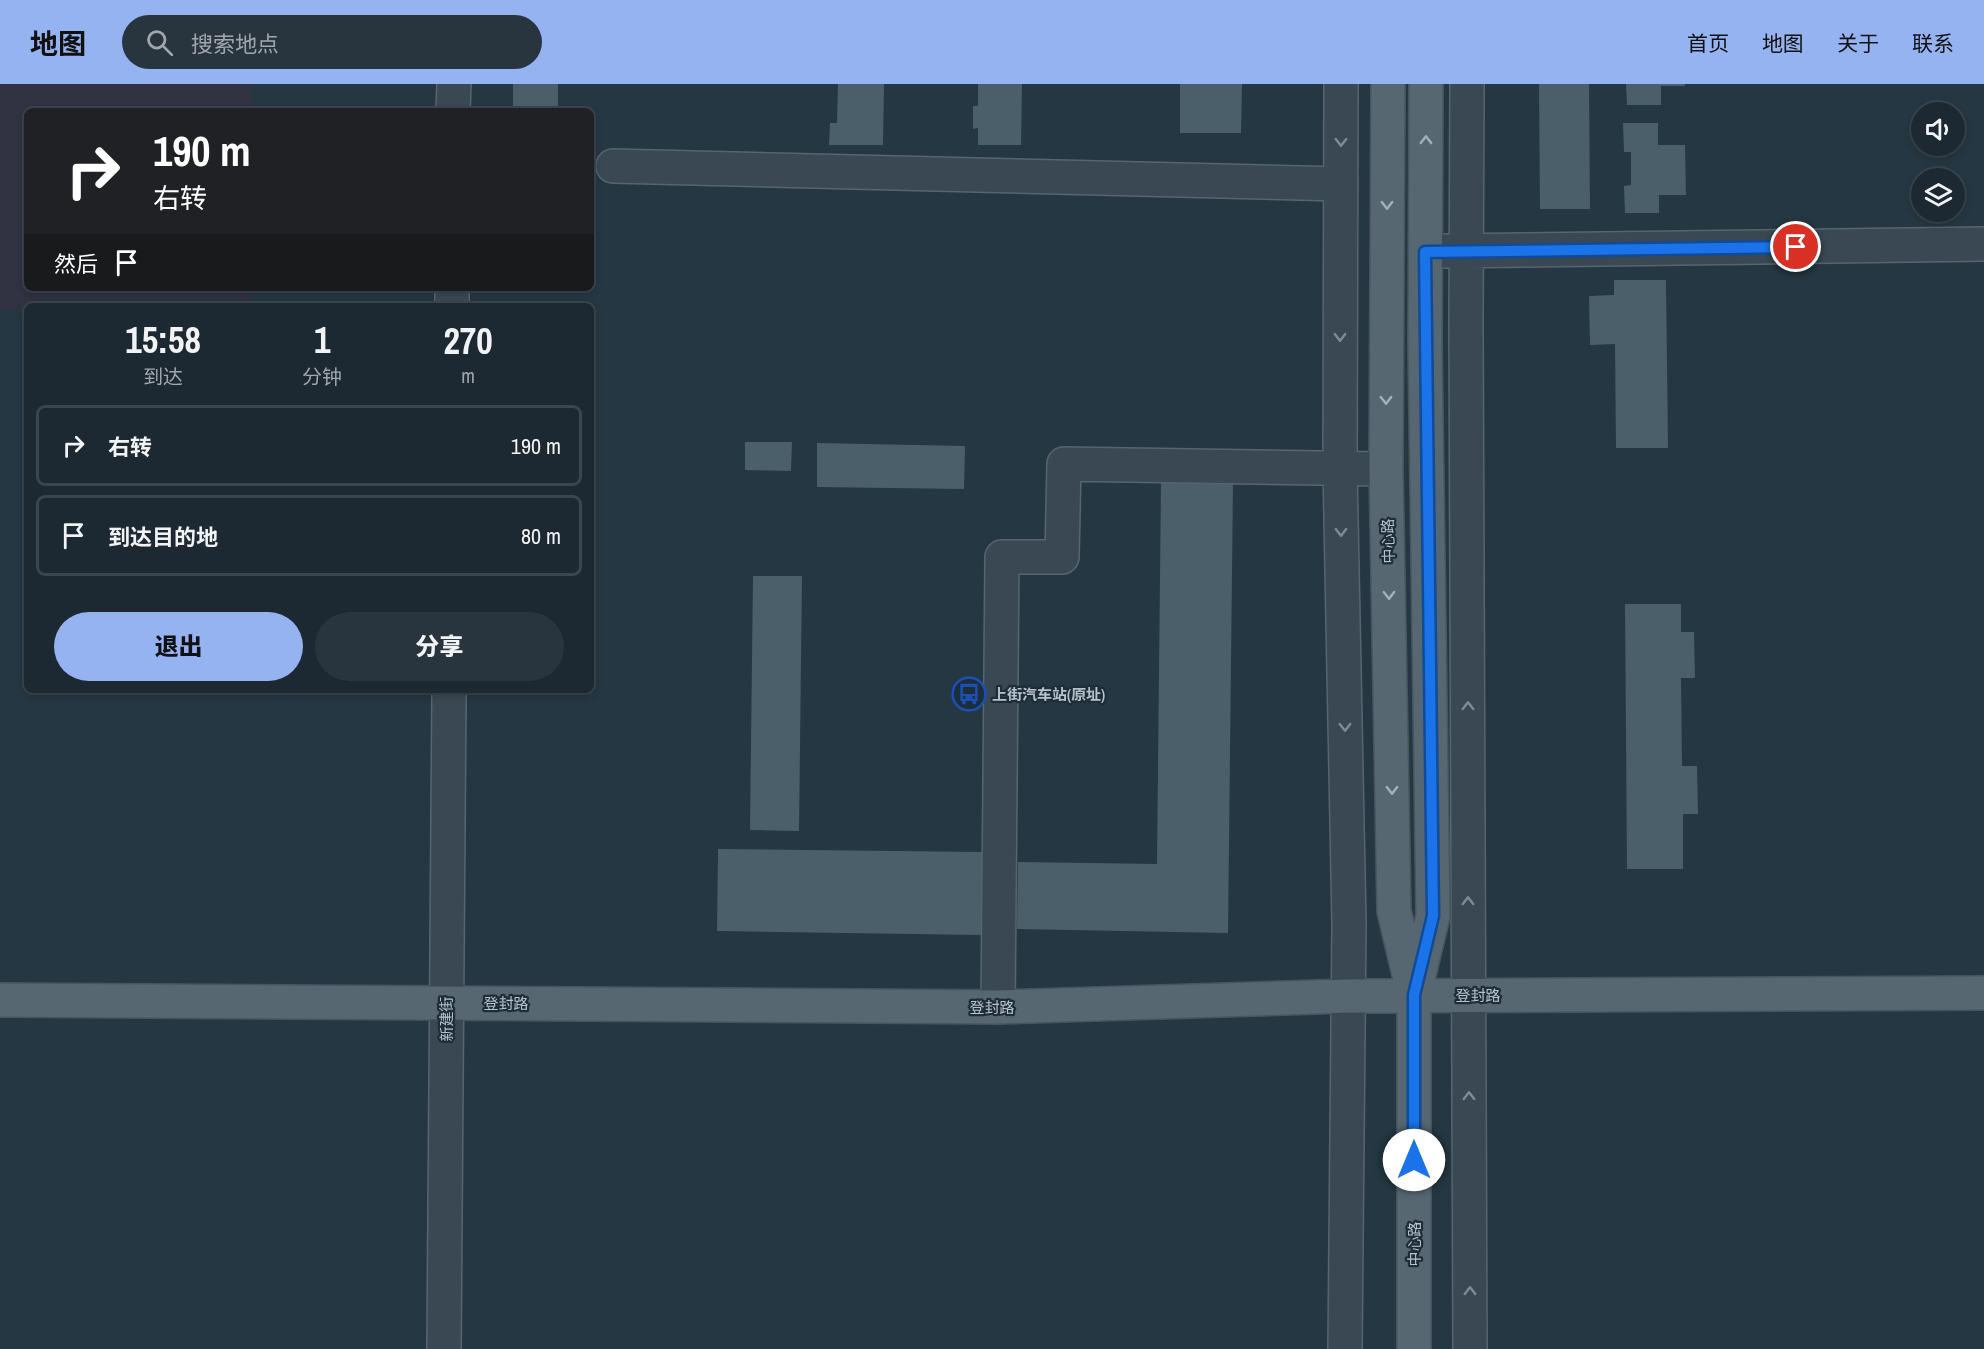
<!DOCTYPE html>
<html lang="zh">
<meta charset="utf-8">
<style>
body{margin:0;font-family:"Archivo Narrow","Noto Sans SC",sans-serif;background:#29353e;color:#f1f3f6;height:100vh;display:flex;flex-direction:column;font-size:22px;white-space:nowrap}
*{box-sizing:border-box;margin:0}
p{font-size:20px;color:#a0a6ac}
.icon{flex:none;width:33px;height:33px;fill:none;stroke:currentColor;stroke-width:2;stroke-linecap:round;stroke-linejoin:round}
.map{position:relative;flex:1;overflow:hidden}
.panel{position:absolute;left:24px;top:219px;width:570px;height:390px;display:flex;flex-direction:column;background:#1c2932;border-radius:9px;box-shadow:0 3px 9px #0003,0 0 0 2px #3a454d}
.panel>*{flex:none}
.guide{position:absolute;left:24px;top:24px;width:570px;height:183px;border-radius:9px;box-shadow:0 3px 9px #0003,0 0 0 2px #3a454d;background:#202124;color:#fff;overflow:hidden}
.controls{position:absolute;left:1911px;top:18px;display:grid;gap:12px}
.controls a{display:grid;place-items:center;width:54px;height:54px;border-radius:50%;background:#1c2932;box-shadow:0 3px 9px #0003,0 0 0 2px #3a454d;font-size:30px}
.pin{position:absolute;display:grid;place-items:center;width:51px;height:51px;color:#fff;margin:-26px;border:3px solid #fff;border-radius:50%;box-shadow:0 2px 6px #0007}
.me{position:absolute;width:66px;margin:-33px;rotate:0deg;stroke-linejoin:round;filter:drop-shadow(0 0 4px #0008)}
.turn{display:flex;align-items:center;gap:21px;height:126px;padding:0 30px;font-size:27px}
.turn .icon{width:78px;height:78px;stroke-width:2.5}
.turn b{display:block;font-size:42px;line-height:51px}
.then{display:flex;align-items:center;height:57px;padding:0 30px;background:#0003;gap:12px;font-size:22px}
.eta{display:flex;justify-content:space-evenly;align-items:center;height:102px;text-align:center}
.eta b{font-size:36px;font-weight:800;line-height:42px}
.action{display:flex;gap:12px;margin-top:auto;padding:12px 30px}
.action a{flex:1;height:69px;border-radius:36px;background:#95b2f1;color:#111;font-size:24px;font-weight:800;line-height:69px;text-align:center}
.action a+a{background:#29353e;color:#f1f3f6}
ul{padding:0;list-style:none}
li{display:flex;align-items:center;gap:18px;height:81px;margin:0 12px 9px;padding:0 18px;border:3px solid #3a454d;border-radius:9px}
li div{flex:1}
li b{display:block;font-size:22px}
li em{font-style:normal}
header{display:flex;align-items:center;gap:36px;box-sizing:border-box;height:84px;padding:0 30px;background:#95b2f1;color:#111}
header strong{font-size:28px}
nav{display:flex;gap:33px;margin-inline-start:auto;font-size:21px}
.search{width:420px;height:54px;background:#29353e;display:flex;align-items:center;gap:15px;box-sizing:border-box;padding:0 21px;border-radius:33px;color:#a0a6ac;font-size:22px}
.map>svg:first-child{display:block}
</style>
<header>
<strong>地图</strong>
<div class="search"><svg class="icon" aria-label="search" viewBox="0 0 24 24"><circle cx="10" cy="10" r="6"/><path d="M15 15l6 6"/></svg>搜索地点</div>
<nav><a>首页</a><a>地图</a><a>关于</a><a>联系</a></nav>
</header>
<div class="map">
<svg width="1984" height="1265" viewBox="0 0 1984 1265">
<rect width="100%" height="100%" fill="#253742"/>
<path fill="#313242" d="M0 0H252V27H27V204H250V222H27V227L0 226Z"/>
<path fill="#4b5f6b" d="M513 0H558V27H513Z
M838 0H884L883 61H829L830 39H837Z
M978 0H1022L1021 61H978V44L973 45V22H978Z
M1180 0H1242L1241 49H1180Z
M1539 0H1589L1590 125H1540Z
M1626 0H1685V2H1661V21H1627Z
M1623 39H1658V61H1685L1686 111H1659V129H1625L1624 102 1631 101V68H1624Z
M1614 196H1666L1668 364H1616L1615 260 1590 261 1589 212 1614 211Z
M745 358H792L791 387 745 386Z
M817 359 965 362 964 405 817 403Z
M1161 398H1233L1228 849 1017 845 1018 778 1157 780Z
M753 492H802L799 747 750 746Z
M1625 520H1681V548H1694L1695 594H1681L1682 682H1697L1698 730H1683V785H1627Z
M718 765 982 768 981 851 717 847Z"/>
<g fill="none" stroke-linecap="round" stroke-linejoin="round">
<defs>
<path id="minor" d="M1341 0 1340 384 1349 840 1345 1265
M1467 0 1466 238 1470 1265
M453 27 454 0
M613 82 1341 100
M1445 167 1984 160
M452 222V204
M998 923 1002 473H1062L1064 380 1386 385
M444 1265 449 606"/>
<path id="major" d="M1388 0 1386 385 1394 827 1412 903
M0 916 998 923 1348 912 1984 909
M1414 1265V911L1433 832 1425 260 1426 0"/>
</defs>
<use href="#minor" stroke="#57656f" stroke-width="36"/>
<use href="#major" stroke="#46545e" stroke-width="36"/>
<use href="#minor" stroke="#394852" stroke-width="33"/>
<use href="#major" stroke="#576772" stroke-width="33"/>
</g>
<defs><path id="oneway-chevron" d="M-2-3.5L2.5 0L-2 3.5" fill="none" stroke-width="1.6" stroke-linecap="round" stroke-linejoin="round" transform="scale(1.5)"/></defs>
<g stroke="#a3b0ba">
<use href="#oneway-chevron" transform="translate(1426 56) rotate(-90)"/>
<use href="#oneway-chevron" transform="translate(1387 121) rotate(90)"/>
<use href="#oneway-chevron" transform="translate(1386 316) rotate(90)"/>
<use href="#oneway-chevron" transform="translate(1389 511) rotate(89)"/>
<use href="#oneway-chevron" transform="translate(1392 706) rotate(89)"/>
</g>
<g stroke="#7e8b95">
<use href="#oneway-chevron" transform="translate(1341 58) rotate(90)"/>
<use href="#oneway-chevron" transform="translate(1340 253) rotate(90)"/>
<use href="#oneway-chevron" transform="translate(1341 448) rotate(89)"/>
<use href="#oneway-chevron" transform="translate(1468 622) rotate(-90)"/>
<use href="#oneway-chevron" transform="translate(1345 643) rotate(89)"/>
<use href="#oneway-chevron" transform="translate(1468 817) rotate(-90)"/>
<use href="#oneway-chevron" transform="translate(1469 1012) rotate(-90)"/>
<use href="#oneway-chevron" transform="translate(1470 1207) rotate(-90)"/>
</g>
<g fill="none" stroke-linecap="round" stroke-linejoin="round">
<defs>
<path id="route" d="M1414 1076V911L1433 832 1425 168 1796 163"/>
</defs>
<use href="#route" stroke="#114b97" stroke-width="15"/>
<use href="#route" stroke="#1a73e8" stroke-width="10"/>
</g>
<defs>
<symbol id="bus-ring" viewBox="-11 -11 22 22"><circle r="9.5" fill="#1e2d37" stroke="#1a4fb4" stroke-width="1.5"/><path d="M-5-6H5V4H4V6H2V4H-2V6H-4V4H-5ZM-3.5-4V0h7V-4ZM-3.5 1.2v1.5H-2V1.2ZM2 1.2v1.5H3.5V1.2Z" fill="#1a4fb4"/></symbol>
</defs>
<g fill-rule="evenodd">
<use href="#bus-ring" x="950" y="591" width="38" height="38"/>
</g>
<g text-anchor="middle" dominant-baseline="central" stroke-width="4.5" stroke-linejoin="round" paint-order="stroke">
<g font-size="15" fill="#b6c2cc" stroke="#1e2d37">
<text transform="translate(1388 457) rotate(-91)">中心路</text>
<text x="1478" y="911">登封路</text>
<text x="506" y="919">登封路</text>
<text x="992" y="923">登封路</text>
<text transform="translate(446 935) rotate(-90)">新建街</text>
<text transform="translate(1414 1160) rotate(-90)">中心路</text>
</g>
<g font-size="15" font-weight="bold" fill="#b6c2cc" stroke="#1e2d37" text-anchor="start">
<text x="992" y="610">上街汽车站(原址)</text>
</g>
</g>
</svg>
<div class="controls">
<a><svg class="icon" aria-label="sound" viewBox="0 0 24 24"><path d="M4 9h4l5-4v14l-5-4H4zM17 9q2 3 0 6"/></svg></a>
<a><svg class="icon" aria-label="layers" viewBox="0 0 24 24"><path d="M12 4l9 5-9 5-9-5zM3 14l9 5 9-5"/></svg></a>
</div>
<div class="pin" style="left:1796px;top:163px;background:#d93025"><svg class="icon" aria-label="arrive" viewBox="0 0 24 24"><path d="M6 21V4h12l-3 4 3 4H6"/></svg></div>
<svg class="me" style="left:1414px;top:1076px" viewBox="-20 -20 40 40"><circle r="19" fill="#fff"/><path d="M0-13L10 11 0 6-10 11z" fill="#1a73e8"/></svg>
<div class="guide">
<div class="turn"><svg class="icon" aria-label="right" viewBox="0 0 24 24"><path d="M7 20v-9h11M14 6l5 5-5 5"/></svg><div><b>190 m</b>右转</div></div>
<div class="then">然后<svg class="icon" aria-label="arrive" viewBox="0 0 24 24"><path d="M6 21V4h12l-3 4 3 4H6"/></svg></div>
</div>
<section class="panel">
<div class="eta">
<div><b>15:58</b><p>到达</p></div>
<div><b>1</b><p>分钟</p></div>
<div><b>270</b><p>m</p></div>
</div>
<ul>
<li><svg class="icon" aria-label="right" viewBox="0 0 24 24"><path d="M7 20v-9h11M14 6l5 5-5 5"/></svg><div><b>右转</b></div><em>190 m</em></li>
<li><svg class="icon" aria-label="arrive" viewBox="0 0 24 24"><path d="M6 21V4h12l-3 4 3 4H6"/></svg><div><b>到达目的地</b></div><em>80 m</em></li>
</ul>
<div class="action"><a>退出</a><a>分享</a></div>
</section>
</div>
